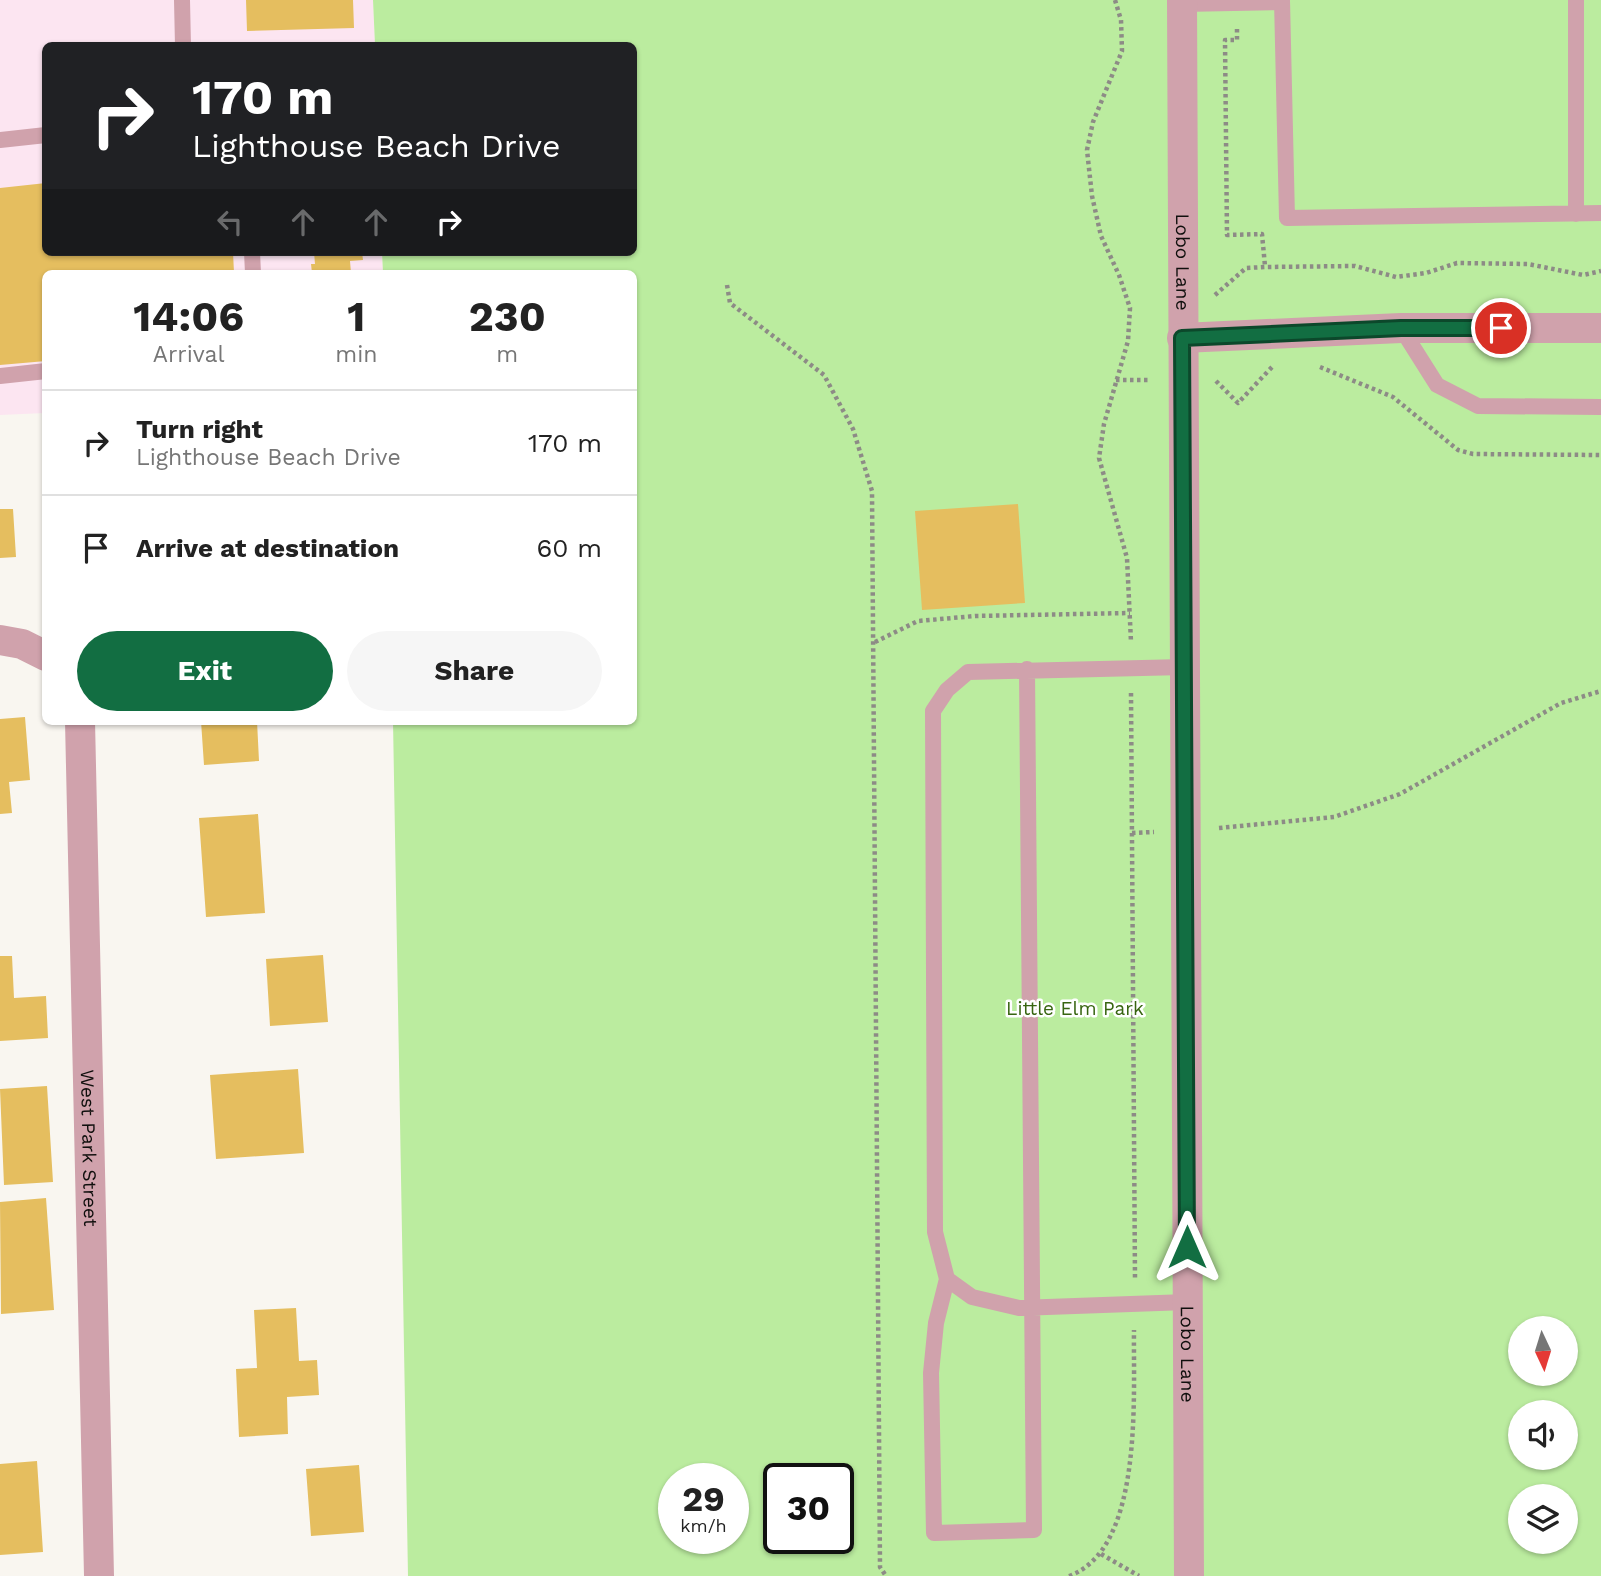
<!DOCTYPE html>
<style>
body{margin:0;font-family:"Work Sans",sans-serif;background:#f6f6f6;color:#222;height:100vh;display:flex;flex-direction:column;font-size:26px;white-space:nowrap}
*{box-sizing:border-box;margin:0}
p{font-size:23px;color:#767676}
.icon{flex:none;width:38px;height:38px;fill:none;stroke:currentColor;stroke-width:2;stroke-linecap:round;stroke-linejoin:round}
.map{position:relative;flex:1;overflow:hidden}
.drawer{position:absolute;left:42px;top:270px;width:595px;height:455px;display:flex;flex-direction:column;background:#fff;border-radius:10px;box-shadow:0 2px 5px #0004}
.drawer>*{flex:none}
.banner{position:absolute;left:42px;top:42px;width:595px;height:214px;border-radius:10px;box-shadow:0 2px 5px #0004;background:#202124;color:#fff;overflow:hidden}
.needle{width:46px;rotate:176deg}
.fabs{position:absolute;left:1508px;top:1316px;display:grid;gap:14px}
.fabs a{display:grid;place-items:center;width:70px;height:70px;border-radius:50%;background:#fff;box-shadow:0 2px 5px #0004;font-size:35px}
.speed{position:absolute;left:658px;top:1463px;display:flex;gap:14px;font-size:35px;font-weight:700;text-align:center}
.speed>*{display:grid;place-content:center;width:91px;height:91px;border-radius:50%;background:#fff;box-shadow:0 2px 5px #0004;line-height:1}
.speed small{font-size:18px;font-weight:400}
.speed .limit{border:4px solid #111;border-radius:10px;background:#fff;color:#111}
.pin{position:absolute;display:grid;place-items:center;width:60px;height:60px;color:#fff;margin:-30px;border:4px solid #fff;border-radius:50%;box-shadow:0 2px 7px #0007}
.me{position:absolute;width:77px;margin:-38px;rotate:0deg;stroke-linejoin:round;filter:drop-shadow(0 0 5px #0008)}
.turn{display:flex;align-items:center;gap:24px;height:147px;padding:0 35px;font-size:32px}
.turn .icon{width:91px;height:91px;stroke-width:2.5}
.turn b{display:block;font-size:49px;line-height:60px}
.lanes{display:flex;align-items:center;height:66px;padding:0 35px;background:#0003;justify-content:center;gap:35px;direction:ltr}
.lanes .off{opacity:.35}
.eta{display:flex;justify-content:space-evenly;align-items:center;height:119px;text-align:center}
.eta b{font-size:42px;font-weight:700;line-height:49px}
.primary-button{display:flex;gap:14px;margin-top:auto;padding:14px 35px}
.primary-button a{flex:1;height:80px;border-radius:42px;background:#126e42;color:#fff;font-size:28px;font-weight:700;line-height:80px;text-align:center}
.primary-button a+a{background:#f6f6f6;color:#222}
ul{padding:0;list-style:none}
li{display:flex;align-items:center;gap:21px;height:105px;padding:0 35px;border-top:2px solid #e0e0e0}
li div{flex:1}
li b{display:block;font-size:26px}
li em{font-style:normal}
.map>svg:first-child{display:block}
</style>
<div class="map">
<svg width="1601" height="1576" viewBox="0 0 1601 1576">
<rect width="100%" height="100%" fill="#f9f6f0"/>
<path fill="#fce5f1" d="M0 0H373L375 45 46 46V252H382L383 273H46L45 413 0 415Z"/>
<path fill="#bbec9f" fill-rule="evenodd" d="M373 0H1601V1576H408L393 721H634V273H383L382 252H634V46L375 45ZM1521 1328H1566V1374H1521ZM1521 1412H1566V1458H1521ZM674 1479H733V1538H674ZM779 1479H838V1538H779ZM1521 1496H1566V1542H1521Z"/>
<path fill="#e5be5f" d="M246 0H353L354 28 247 31Z
M46 183V252H233L234 273H46V361L0 365V188Z
M314 252H362L363 260 350 261 351 273H312L311 264H315Z
M1018 504 1025 603 922 610 915 511Z
M0 509H13L16 557 0 558Z
M25 717 30 780 9 782 12 813 0 814V719Z
M201 721H257L259 761 204 765Z
M258 814 265 913 206 917 199 818Z
M323 955 328 1022 270 1026 266 959Z
M0 956H12L14 998 46 996 48 1038 0 1041Z
M298 1069 304 1153 216 1159 210 1075Z
M47 1086 53 1182 4 1185 0 1089Z
M46 1198 54 1310 1 1314 0 1202Z
M296 1308 299 1361 317 1360 319 1395 287 1397 288 1434 239 1437 236 1369 257 1368 254 1310Z
M37 1461 43 1552 0 1555V1464Z
M359 1465 364 1532 311 1536 306 1469Z"/>
<g fill="none" stroke-linecap="round" stroke-linejoin="round">
<path stroke="#8d8b86" stroke-width="4.5" stroke-dasharray="3.5 3.5" stroke-linecap="butt" d="M1115 0 1121 20 1122 51 1093 122 1087 150 1092 196 1101 236 1119 275 1130 308 1128 341 1104 424 1099 458 1127 558 1131 642
M1237 29V40H1225L1227 235 1262 234 1265 266
M727 285 730 303 824 375 853 429 872 491 880 1567 886 1576
M1215 295 1246 268 1265 267 1355 266 1396 277 1426 273 1457 263 1528 264 1583 275 1601 271
M1320 367 1393 397 1458 450 1473 454 1601 455
M1116 380H1150
M1216 381 1238 403 1272 367
M875 642 918 621 975 616 1130 613
M1131 693 1135 1279
M1219 828 1334 817 1400 794 1561 703 1601 691
M1132 833 1154 832
M1101 1554 1139 1576
M1069 1576C1144 1549 1133 1396 1134 1330"/>
<path stroke="#d0a2ac" stroke-width="16" d="M182 0 183 46
M1282 0 1287 218 1601 213
M1182 4 1282 2
M0 140 46 135
M1576 214V0
M252 252 253 273
M1401 328 1437 385 1478 406 1601 407
M0 376 46 371
M1184 667 968 672 947 690 933 711 935 1232 947 1279 972 1297 1019 1308 1187 1302
M947 1279 936 1323 931 1373 934 1533 1034 1530 1027 669"/>
<g stroke="#d0a2ac" stroke-width="30">
<path id="s1" d="M1182 0 1189 1576"/>
<path d="M1182 338 1401 328H1601"/>
<path d="M0 640 22 644 46 656"/>
<path id="s2" d="M80 721 99 1576"/>
</g>
</g>
<g fill="none" stroke-linecap="round" stroke-linejoin="round">
<defs>
<path id="route" d="M1187 1247 1182 338 1401 328H1501"/>
</defs>
<use href="#route" stroke="#0c482b" stroke-width="18"/>
<use href="#route" stroke="#126e42" stroke-width="12"/>
</g>
<g text-anchor="middle" dominant-baseline="central" stroke-width="5" stroke-linejoin="round" paint-order="stroke">
<g font-size="19" fill="#100f0d" stroke="#fff">
<text stroke="none"><textPath href="#s1" startOffset="262">Lobo Lane</textPath></text>
<text stroke="none"><textPath href="#s2" startOffset="427">West Park Street</textPath></text>
<text stroke="none"><textPath href="#s1" startOffset="1354">Lobo Lane</textPath></text>
</g>
<g font-size="19" fill="#376510" stroke="#fff">
<text x="1075" y="1008">Little Elm Park</text>
</g>
</g>
</svg>
<div class="fabs">
<a><svg class="needle" viewBox="-14 -14 28 28"><path d="M0-13l5 13h-10z" fill="#e53935"/><path d="M0 13l5-13h-10z" fill="#767676"/></svg></a>
<a><svg class="icon" aria-label="sound" viewBox="0 0 24 24"><path d="M4 9h4l5-4v14l-5-4H4zM17 9q2 3 0 6"/></svg></a>
<a><svg class="icon" aria-label="layers" viewBox="0 0 24 24"><path d="M12 4l9 5-9 5-9-5zM3 14l9 5 9-5"/></svg></a>
</div>
<div class="speed"><div>29<small>km/h</small></div><div class="limit">30</div></div>
<div class="pin" style="left:1501px;top:328px;background:#d93025"><svg class="icon" aria-label="arrive" viewBox="0 0 24 24"><path d="M6 21V4h12l-3 4 3 4H6"/></svg></div>
<svg class="me" style="left:1187px;top:1247px" viewBox="-20 -20 40 40"><path d="M0-17L14 15 0 8-14 15z" fill="#126e42" stroke="#fff" stroke-width="4"/></svg>
<div class="banner">
<div class="turn"><svg class="icon" aria-label="right" viewBox="0 0 24 24"><path d="M7 20v-9h11M14 6l5 5-5 5"/></svg><div><b>170 m</b>Lighthouse Beach Drive</div></div>
<div class="lanes"><svg class="icon off" aria-label="left" viewBox="0 0 24 24"><path d="M17 20v-9H6M10 6l-5 5 5 5"/></svg><svg class="icon off" aria-label="ahead" viewBox="0 0 24 24"><path d="M12 20V5M6 11l6-6 6 6"/></svg><svg class="icon off" aria-label="ahead" viewBox="0 0 24 24"><path d="M12 20V5M6 11l6-6 6 6"/></svg><svg class="icon" aria-label="right" viewBox="0 0 24 24"><path d="M7 20v-9h11M14 6l5 5-5 5"/></svg></div>
</div>
<section class="drawer">
<div class="eta">
<div><b>14:06</b><p>Arrival</p></div>
<div><b>1</b><p>min</p></div>
<div><b>230</b><p>m</p></div>
</div>
<ul>
<li><svg class="icon" aria-label="right" viewBox="0 0 24 24"><path d="M7 20v-9h11M14 6l5 5-5 5"/></svg><div><b>Turn right</b><p>Lighthouse Beach Drive</p></div><em>170 m</em></li>
<li><svg class="icon" aria-label="arrive" viewBox="0 0 24 24"><path d="M6 21V4h12l-3 4 3 4H6"/></svg><div><b>Arrive at destination</b></div><em>60 m</em></li>
</ul>
<div class="primary-button"><a>Exit</a><a>Share</a></div>
</section>
</div>
